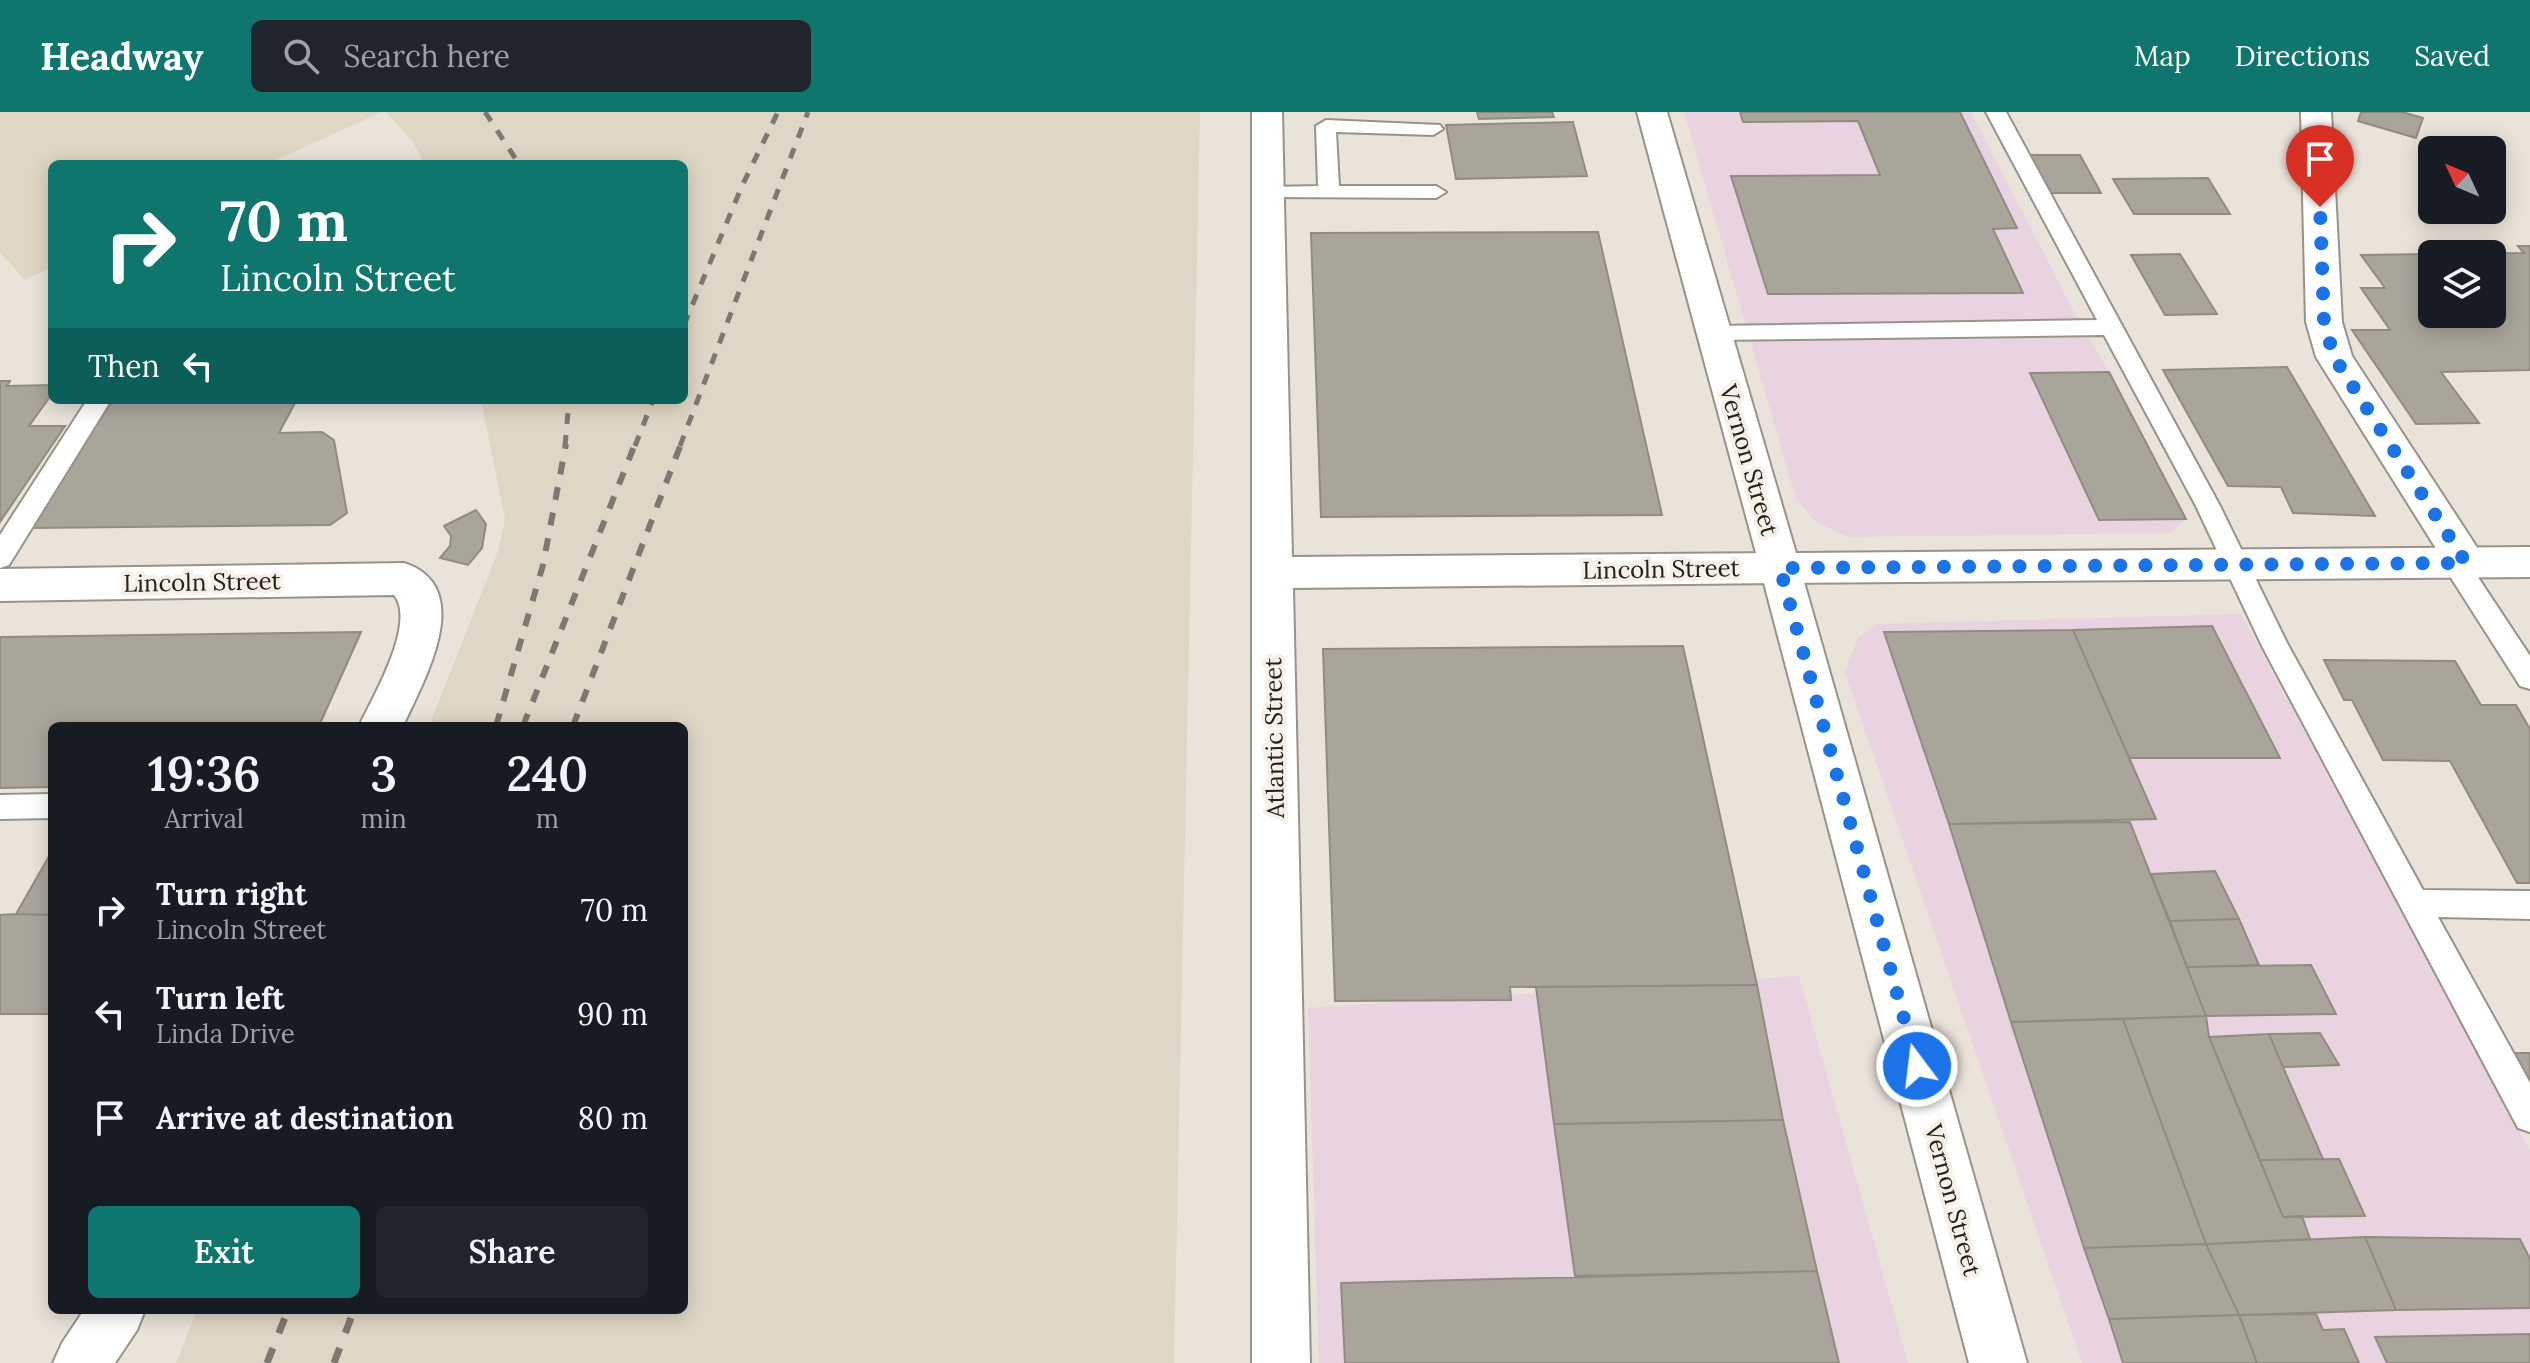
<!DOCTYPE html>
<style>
body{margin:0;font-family:Lora,serif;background:#20242c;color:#f1f3f6;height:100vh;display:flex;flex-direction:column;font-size:30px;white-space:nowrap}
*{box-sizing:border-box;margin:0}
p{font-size:26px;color:#9ea1a6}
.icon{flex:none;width:44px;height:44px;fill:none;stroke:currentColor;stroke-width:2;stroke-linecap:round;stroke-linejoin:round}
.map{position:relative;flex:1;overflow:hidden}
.drawer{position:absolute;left:48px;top:610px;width:640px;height:592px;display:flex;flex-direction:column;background:#171b24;border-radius:12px;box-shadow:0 4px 20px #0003}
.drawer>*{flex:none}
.guide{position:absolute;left:48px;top:48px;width:640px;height:244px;border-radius:12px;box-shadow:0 4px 20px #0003;background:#0f766e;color:#fff;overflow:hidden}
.needle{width:52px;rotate:314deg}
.buttons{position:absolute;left:2418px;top:24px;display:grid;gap:16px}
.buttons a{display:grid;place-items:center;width:88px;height:88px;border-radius:12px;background:#171b24;box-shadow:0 4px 20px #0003;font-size:40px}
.pin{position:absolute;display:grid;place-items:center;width:68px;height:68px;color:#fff;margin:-82px -34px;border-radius:50% 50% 50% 0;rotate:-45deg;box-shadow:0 0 8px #0007}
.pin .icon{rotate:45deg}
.me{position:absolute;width:88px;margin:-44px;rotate:345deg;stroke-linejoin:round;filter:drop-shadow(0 0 6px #0008)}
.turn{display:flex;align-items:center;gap:28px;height:168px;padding:0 40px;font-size:36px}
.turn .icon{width:104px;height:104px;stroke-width:2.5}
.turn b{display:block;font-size:56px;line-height:68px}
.then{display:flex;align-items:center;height:76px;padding:0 40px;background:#0003;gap:16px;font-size:30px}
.eta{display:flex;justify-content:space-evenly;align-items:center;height:136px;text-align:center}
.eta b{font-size:48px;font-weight:600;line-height:56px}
.button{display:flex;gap:16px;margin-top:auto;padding:16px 40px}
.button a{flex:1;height:92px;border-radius:12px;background:#0f766e;color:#fff;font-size:32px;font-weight:600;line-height:92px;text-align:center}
.button a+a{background:#20242c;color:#f1f3f6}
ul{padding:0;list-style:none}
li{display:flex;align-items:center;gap:24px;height:104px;padding:0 40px}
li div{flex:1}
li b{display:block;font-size:30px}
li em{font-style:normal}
header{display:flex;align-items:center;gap:48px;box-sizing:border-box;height:112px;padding:0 40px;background:#0f766e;color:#fff}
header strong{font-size:38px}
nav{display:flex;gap:44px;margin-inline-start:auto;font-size:28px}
.search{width:560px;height:72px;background:#20242c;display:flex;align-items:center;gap:20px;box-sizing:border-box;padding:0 28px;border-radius:12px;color:#9ea1a6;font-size:30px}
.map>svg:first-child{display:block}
</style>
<header>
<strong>Headway</strong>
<div class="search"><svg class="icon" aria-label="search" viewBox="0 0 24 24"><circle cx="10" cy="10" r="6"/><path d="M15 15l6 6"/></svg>Search here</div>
<nav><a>Map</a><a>Directions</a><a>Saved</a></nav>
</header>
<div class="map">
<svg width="2530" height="1251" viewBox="0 0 2530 1251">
<rect width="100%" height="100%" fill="#e9e3d9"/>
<path fill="#e9d3e0" d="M1684 0H1971L2076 204 2109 260 2186 407 2170 421 1848 425 1816 410 1796 387Z
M2241 502 2530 1039V1251H2082L1845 560 1858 526 1877 512Z
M1799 864 1908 1251H1319L1308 896Z"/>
<path fill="#dfd6c5" d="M0 0H382L267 52H52V155L25 168 0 140Z
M386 0H1200L1174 1251H176L197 1198H684V614H429L498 439 505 408 481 288H684V52H425L411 27Z"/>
<path fill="#aaa59b" stroke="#918c82" stroke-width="2" d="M1477 0H1552L1554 5 1479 7Z
M1740 0H1960L2017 116 1993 117 2023 181 1768 182 1731 64 1880 63 1858 9 1743 10Z
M2361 0H2402L2423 6 2416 26 2358 9Z
M1573 10 1587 64 1456 67 1446 13Z
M2030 43H2080L2101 81H2051Z
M2208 66 2230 102H2134L2113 67Z
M1598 120 1662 403 1321 405 1311 121Z
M2518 134H2530V258L2441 260 2479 311 2416 312 2352 218H2390L2361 176H2385L2361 143 2432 142V202H2492V142H2458L2524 141Z
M2180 142 2217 202 2165 203 2131 143Z
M2287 255 2375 404 2293 401 2281 375 2228 374 2163 258Z
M2109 260 2186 407 2099 408 2030 261Z
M0 269H10L7 274 52 273V282L29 314H65L0 410Z
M161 288 296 289 279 321 322 320 334 328 347 401 330 413 29 416 111 291H159Z
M476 398 486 412 482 436 468 453 440 446 450 434 451 424 444 414Z
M2212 514 2280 646H2129L2073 518Z
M2073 518 2156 707 1949 712 1884 520Z
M361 520 319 614H52V675L0 676V525Z
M1683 534 1757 873 1510 875 1511 888 1335 889 1323 537Z
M2324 548 2455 549 2481 593H2516L2530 617V771H2517L2450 649 2383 648 2352 588H2344Z
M2130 710 2206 904 2011 910 1949 712Z
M52 739V803L16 802Z
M2215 759 2239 807 2170 809 2151 762Z
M16 802 52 803V902H0V803Z
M2239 807 2259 853 2187 855 2170 809Z
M2311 853 2336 902 2206 904 2187 855Z
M1757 873 1783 1008 1554 1012 1536 875Z
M2206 904 2209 925 2283 1105 2302 1104 2310 1127 2206 1132 2123 907Z
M2123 907 2206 1132 2084 1136 2011 910Z
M2320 921 2339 953 2283 955 2269 922Z
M2269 922 2283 955 2323 1047 2260 1048 2209 925Z
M2509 941H2530V980Z
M1783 1008 1817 1159 1575 1164 1554 1012Z
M2339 1047 2365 1104 2283 1105 2260 1048Z
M2365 1125 2396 1198 2239 1203 2206 1132Z
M2365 1125 2520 1127 2530 1147V1196L2396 1198Z
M2206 1132 2239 1203 2109 1207 2084 1136Z
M1817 1159 1839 1251H1345L1341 1171Z
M2316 1202 2323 1218 2344 1217 2359 1251H2257L2239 1203Z
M2239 1203 2257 1251H2123L2109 1207Z
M2530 1222V1251H2387L2375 1225Z"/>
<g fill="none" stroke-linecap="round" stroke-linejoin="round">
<defs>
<path id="service" d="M1986 0H2006L2220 394 2287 531 2423 778 2530 779V807L2438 805 2530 971V1020L2518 1016 2262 534 2196 394 2104 223 1714 228 1706 226 1703 221 1706 216 1714 214 2097 208Z
M1326 8 1440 13 1443 17 1433 23 1336 20 1339 74H1436L1446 80 1436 86 1261 85 1258 81 1261 77 1268 75 1318 74 1316 14Z
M87 288H111L9 453 0 456V423Z
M2455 441 2464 444 2530 544V577L2520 574 2446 458 2442 451 2446 444Z
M52 682V706L0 707V683Z"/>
<path id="minor" d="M1252 0H1282L1292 445 1780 441 1794 445 1800 456 1794 467 1780 471 1293 476 1310 1251H1252Z
M2301 0H2331L2342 210 2352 244 2480 440 2486 451 2480 462 2466 466 2452 462 2316 245 2306 210Z
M404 451C478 475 423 570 403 614H359C373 585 417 510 394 483L0 489V457Z
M84 1198H145L137 1218 115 1251H53L62 1231Z"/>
<path id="tertiary" d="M1780 441 1794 445 1800 456 2027 1251H1969L1760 456 1766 445Z"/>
<path id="secondary" d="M1637 0H1667L1796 441 2530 435V465L1780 471 1766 467 1760 456Z"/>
</defs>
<use href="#service" stroke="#989389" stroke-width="4"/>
<use href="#minor" stroke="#989389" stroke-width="4"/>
<use href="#tertiary" stroke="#989389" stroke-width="4"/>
<use href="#secondary" stroke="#989389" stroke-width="4"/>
<use href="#service" fill="#fff" fill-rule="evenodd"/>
<use href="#minor" fill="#fff" fill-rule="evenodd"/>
<use href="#tertiary" fill="#fff" fill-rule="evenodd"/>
<use href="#secondary" fill="#fff" fill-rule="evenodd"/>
<path stroke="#7d7972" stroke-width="5" stroke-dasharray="11 11" stroke-linecap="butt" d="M485 0 519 52
M684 213 742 74 778 0
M565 334 569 288
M635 334 653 288
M680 334 808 0"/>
<path stroke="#7d7972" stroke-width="6" stroke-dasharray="13 13" stroke-linecap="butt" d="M496 614 543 453 566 332
M523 614 635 332
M573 614 681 332"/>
<path stroke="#7d7972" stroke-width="7" stroke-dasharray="16 16" stroke-linecap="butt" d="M267 1251 288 1198
M334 1251 354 1198"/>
</g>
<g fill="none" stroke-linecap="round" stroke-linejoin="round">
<path stroke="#1a73e8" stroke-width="14" stroke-dasharray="0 25.2" d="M1917 954 1780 456 2466 451 2334 245 2324 210 2320 95"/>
</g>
<g text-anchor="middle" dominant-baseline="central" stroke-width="8" stroke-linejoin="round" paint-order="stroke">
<g font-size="24" fill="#23211d" stroke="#f6f0e6">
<text transform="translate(1749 348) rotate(74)">Vernon Street</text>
<text transform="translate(1661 457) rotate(-1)">Lincoln Street</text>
<text transform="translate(202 470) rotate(-1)">Lincoln Street</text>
<text transform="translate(1274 626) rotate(-91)">Atlantic Street</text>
<text transform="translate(1953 1088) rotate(75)">Vernon Street</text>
</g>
</g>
</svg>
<div class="buttons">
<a><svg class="needle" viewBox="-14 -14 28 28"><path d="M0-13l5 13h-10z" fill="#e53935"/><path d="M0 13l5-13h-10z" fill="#9ea1a6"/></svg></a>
<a><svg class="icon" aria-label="layers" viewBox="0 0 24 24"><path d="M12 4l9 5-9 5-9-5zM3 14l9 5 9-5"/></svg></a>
</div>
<div class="pin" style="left:2320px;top:95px;background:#d93025"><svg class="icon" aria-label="arrive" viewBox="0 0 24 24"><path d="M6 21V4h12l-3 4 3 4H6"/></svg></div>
<svg class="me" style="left:1917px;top:954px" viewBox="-20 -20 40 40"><circle r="17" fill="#1a73e8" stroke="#fff" stroke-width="3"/><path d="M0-11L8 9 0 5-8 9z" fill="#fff"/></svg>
<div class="guide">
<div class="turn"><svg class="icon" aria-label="right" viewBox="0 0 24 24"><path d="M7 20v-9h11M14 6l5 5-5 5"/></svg><div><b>70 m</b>Lincoln Street</div></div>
<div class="then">Then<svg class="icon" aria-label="left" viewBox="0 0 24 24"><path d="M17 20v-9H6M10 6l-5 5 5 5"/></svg></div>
</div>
<section class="drawer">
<div class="eta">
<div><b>19:36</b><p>Arrival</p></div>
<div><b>3</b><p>min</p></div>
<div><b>240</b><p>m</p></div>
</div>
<ul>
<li><svg class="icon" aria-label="right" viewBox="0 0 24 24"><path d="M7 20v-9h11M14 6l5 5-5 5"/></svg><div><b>Turn right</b><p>Lincoln Street</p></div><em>70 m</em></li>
<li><svg class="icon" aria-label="left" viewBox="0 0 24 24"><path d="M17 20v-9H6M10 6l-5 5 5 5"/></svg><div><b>Turn left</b><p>Linda Drive</p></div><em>90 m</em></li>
<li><svg class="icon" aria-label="arrive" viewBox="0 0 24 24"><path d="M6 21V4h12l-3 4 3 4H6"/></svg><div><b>Arrive at destination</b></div><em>80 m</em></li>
</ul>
<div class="button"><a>Exit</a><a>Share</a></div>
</section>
</div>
